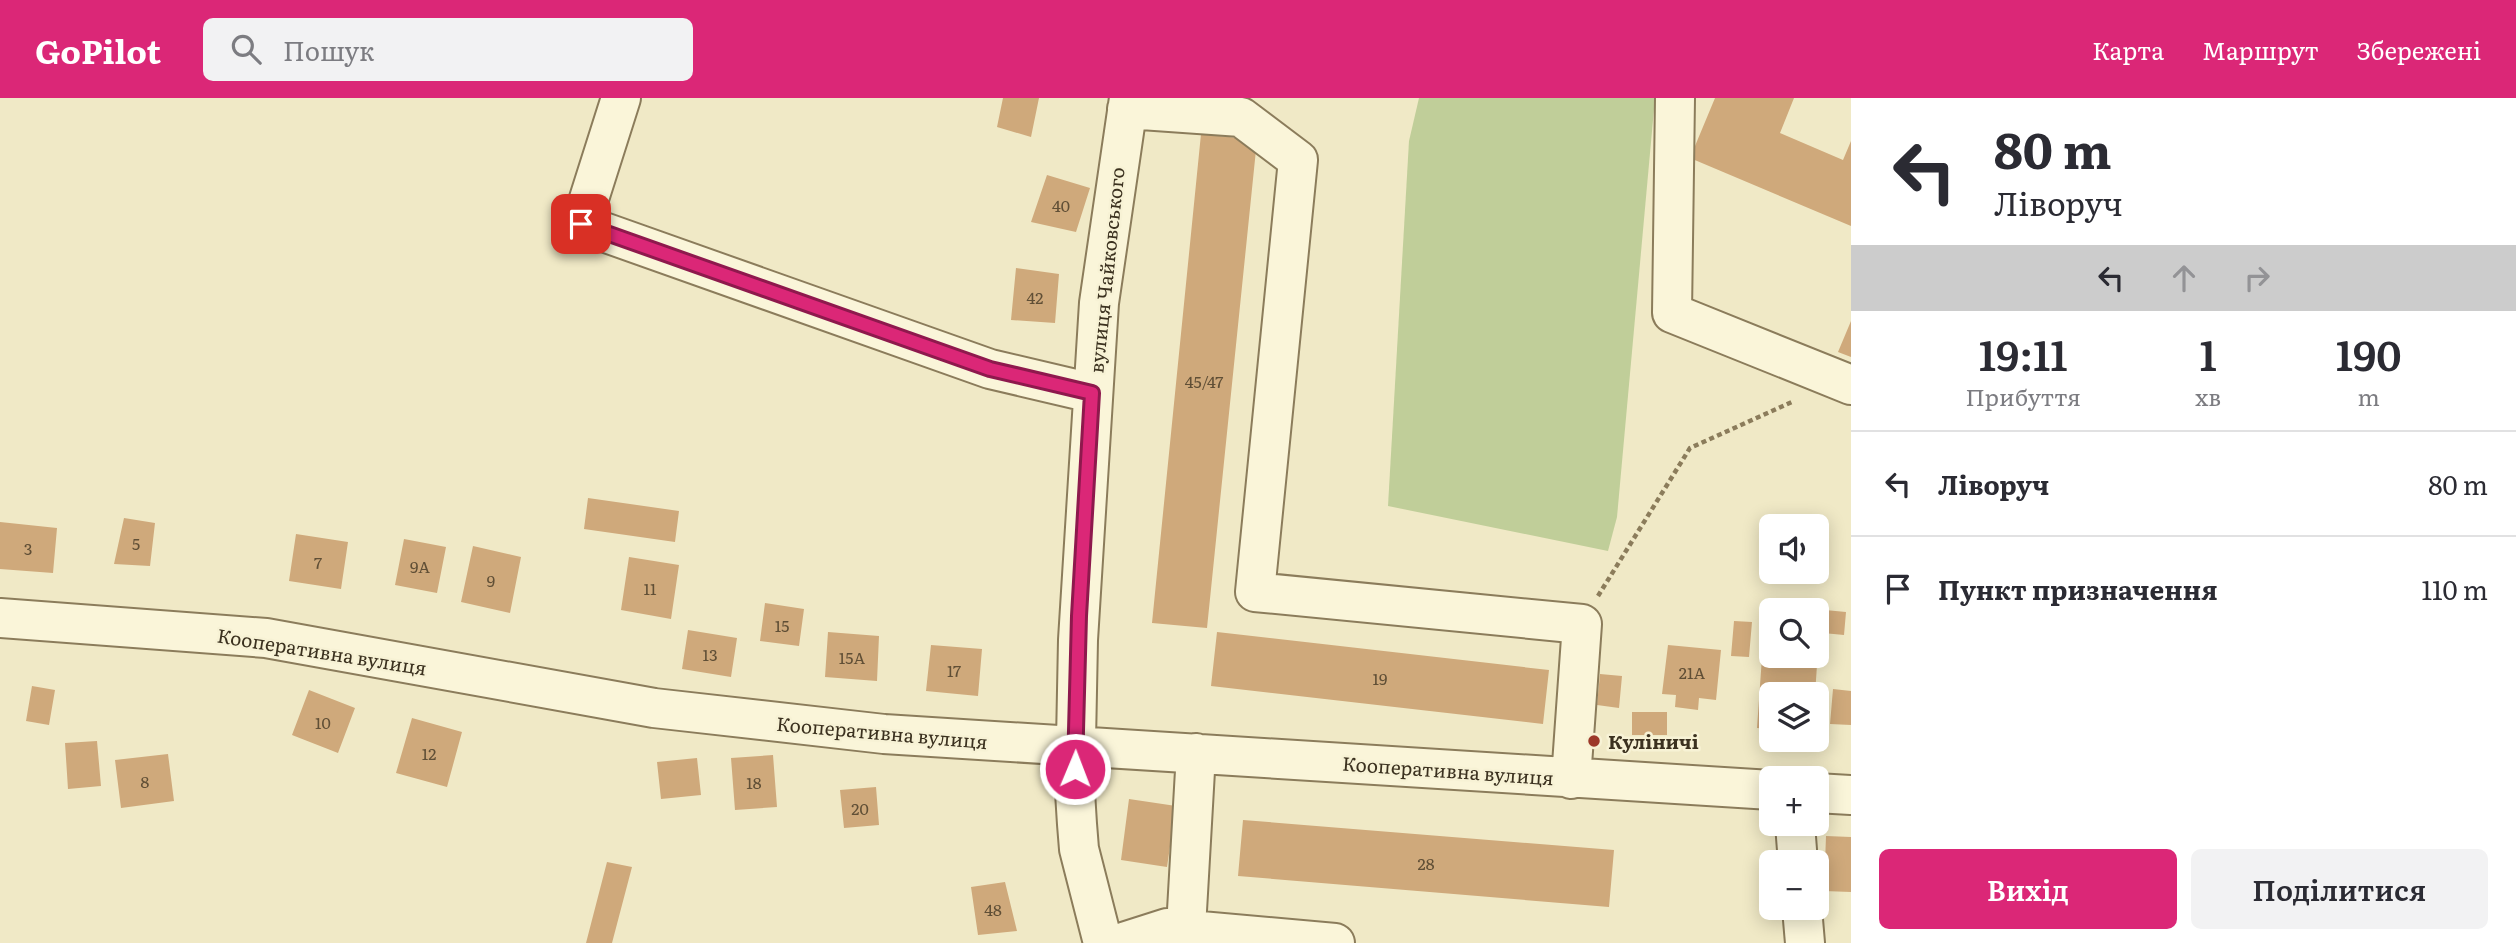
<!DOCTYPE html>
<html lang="uk">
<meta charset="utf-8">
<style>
body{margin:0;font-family:Literata,serif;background:#f2f2f3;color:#2b2b33;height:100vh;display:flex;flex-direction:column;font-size:26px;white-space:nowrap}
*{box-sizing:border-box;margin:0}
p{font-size:23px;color:#7c7c81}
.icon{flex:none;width:38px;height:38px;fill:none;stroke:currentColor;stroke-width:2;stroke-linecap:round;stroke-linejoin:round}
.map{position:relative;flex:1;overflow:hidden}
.panel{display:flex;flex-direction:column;background:#fff;width:665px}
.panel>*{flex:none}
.hud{background:#fff;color:#2b2b33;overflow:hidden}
.controls{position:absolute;left:1759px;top:416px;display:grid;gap:14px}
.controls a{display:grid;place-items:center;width:70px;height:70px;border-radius:10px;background:#fff;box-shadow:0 4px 18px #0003;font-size:35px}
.pin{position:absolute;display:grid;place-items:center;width:60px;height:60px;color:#fff;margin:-30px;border-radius:14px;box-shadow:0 4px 10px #0006}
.me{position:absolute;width:77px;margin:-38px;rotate:1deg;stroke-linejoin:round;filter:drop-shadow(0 0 5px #0008)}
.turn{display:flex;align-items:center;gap:24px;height:147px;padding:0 28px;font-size:32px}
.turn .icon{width:91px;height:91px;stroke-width:2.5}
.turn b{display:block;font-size:49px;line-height:60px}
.lanes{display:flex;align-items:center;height:66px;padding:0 28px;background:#0003;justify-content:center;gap:35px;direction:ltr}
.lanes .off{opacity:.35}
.eta{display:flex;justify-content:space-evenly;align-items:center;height:119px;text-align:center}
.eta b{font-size:42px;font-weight:600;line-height:49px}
.cta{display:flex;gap:14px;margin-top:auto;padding:14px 28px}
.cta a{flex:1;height:80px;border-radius:10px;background:#db2777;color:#fff;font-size:28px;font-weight:600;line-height:80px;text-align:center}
.cta a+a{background:#f2f2f3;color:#2b2b33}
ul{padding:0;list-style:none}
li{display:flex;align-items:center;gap:21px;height:105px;padding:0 28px;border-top:2px solid #e1e1e2}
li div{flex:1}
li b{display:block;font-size:26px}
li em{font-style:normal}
header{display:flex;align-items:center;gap:42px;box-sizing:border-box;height:98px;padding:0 35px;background:#db2777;color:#fff}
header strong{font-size:33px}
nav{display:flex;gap:38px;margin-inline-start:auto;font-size:24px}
.search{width:490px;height:63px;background:#f2f2f3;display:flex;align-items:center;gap:18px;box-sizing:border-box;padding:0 24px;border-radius:10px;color:#7c7c81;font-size:26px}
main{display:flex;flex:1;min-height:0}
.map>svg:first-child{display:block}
</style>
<header>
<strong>GoPilot</strong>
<div class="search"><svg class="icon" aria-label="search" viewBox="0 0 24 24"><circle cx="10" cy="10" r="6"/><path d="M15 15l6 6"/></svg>Пошук</div>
<nav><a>Карта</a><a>Маршрут</a><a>Збережені</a></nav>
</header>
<main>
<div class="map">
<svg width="1851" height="845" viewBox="0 0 1851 845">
<rect width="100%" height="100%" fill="#f0e9c6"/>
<path fill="#c0ce99" d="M1419 0H1655L1617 419 1608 453 1388 408 1409 43Z"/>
<path fill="#cfa97b" d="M1003 0H1039L1031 39 997 29Z
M1715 0H1794L1780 35 1843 62 1851 43V128L1690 60Z
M1201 36 1257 42 1207 530 1152 525Z
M1047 77 1090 90 1076 134 1031 124Z
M1016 170 1059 176 1055 225 1011 222Z
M1851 223V259L1838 254Z
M588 400 679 413 675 444 584 431Z
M124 420 155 425 150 468 114 466Z
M0 424 57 430 53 475 0 471Z
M296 436 348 444 341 491 289 483Z
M404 441 446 449 437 495 395 487Z
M473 448 521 459 510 515 461 504Z
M629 459 679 467 671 521 621 512Z
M765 505 804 511 799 548 760 543Z
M1825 512 1846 514 1844 537 1823 535Z
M1734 523 1752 524 1749 559 1731 558Z
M688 532 737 540 731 579 682 571Z
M828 534 879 538 877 583 825 579Z
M1217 534 1549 572 1543 626 1211 588Z
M931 547 982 551 978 598 926 593Z
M1668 547 1721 552 1716 602 1699 600 1698 612 1675 609 1676 597 1662 596Z
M1762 559 1777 560V564L1817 567 1815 597H1771V631L1757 630Z
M1600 576 1622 578 1619 610 1597 607Z
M32 588 55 592 49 627 26 623Z
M1833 591 1851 593V627L1830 626Z
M309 592 355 610 338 655 292 637Z
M1632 614H1667V637H1632Z
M412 620 462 634 447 689 396 675Z
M97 643 101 688 68 691 65 645Z
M168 656 174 703 121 710 115 662Z
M773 657 777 709 735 712 731 660Z
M697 660 701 697 661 701 657 664Z
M876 689 879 727 844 730 840 692Z
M1129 701 1176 708 1167 769 1121 762Z
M1243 722 1614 752 1609 809 1238 778Z
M1826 738 1851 739V794L1824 793Z
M607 764 632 769 612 845H586Z
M1005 784 1017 833 978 837 971 789Z"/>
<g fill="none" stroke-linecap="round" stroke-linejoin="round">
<defs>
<path id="minor" d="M621 0 581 126 990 271 1092 295
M1675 0 1672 215 1851 287
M1127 11 1241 19 1298 62 1255 494 1582 526 1571 681
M0 520 266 540 654 610 884 636 1771 692
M1816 695 1851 697
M1795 726 1798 765
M1802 810 1805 845
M1186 830 1196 655
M1103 845 1079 751 1077 726 1075 694 1078 542 1099 205 1129 0
M1120 845 1167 830 1335 845"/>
</defs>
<use href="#minor" stroke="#8b7c5b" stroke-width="42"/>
<path stroke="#8b7c5b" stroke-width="4.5" stroke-dasharray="5 3.5" stroke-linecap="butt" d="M1598 498 1690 350 1794 303"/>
<use href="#minor" stroke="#faf5d9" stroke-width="38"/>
</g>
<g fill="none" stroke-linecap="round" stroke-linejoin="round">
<defs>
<path id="route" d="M581 126 990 271 1092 295 1079 518 1075 671"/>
</defs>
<use href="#route" stroke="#8e194d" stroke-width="18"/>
<use href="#route" stroke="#db2777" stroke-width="12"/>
</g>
<circle fill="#9c3829" stroke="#f7f2d5" stroke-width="2.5" cx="1594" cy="643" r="7"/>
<g text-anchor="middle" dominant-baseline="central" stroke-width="5" stroke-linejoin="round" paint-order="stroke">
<g font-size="16" fill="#604f36">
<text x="1061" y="107">40</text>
<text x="1035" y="199">42</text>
<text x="1204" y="283">45/47</text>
<text x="136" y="445">5</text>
<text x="28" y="450">3</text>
<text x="318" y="464">7</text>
<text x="420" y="468">9А</text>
<text x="491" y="482">9</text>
<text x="650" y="490">11</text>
<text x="782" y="527">15</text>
<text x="710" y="556">13</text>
<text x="852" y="559">15А</text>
<text x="954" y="572">17</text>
<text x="1692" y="574">21А</text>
<text x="1380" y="580">19</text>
<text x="323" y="624">10</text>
<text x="429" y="655">12</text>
<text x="145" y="683">8</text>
<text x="754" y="684">18</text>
<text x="860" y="710">20</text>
<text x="1426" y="765">28</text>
<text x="993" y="811">48</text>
</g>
<g font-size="19" fill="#3b311f" stroke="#f7f2d5">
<text transform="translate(1106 172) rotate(-84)">вулиця Чайковського</text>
<text transform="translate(322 553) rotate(9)">Кооперативна вулиця</text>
<text transform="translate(882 634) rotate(5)">Кооперативна вулиця</text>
<text transform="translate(1448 672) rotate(4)">Кооперативна вулиця</text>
</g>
<g font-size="19" font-weight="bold" fill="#3b311f" stroke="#f7f2d5" text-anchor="start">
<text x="1608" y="643">Куліничі</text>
</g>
</g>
</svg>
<div class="controls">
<a><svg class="icon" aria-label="sound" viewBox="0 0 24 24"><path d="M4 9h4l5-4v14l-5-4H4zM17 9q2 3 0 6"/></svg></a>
<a><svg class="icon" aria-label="search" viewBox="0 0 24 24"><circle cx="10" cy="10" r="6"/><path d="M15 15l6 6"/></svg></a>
<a><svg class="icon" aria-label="layers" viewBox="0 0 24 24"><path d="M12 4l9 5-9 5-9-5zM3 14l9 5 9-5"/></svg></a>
<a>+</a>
<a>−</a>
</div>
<div class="pin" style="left:581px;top:126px;background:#d93025"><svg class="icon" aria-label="arrive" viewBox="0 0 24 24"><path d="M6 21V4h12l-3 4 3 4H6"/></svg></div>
<svg class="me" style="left:1075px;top:671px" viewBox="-20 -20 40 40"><circle r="17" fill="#db2777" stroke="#fff" stroke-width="3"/><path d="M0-11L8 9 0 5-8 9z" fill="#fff"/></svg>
</div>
<section class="panel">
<div class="hud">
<div class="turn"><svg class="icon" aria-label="left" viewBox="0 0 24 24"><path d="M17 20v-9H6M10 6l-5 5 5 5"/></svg><div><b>80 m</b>Ліворуч</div></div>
<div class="lanes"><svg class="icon" aria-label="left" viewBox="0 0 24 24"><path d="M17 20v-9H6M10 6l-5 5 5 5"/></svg><svg class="icon off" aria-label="ahead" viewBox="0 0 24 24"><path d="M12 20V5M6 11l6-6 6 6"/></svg><svg class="icon off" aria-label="right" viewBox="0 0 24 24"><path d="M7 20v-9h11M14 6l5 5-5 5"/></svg></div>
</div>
<div class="eta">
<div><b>19:11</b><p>Прибуття</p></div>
<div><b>1</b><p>хв</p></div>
<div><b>190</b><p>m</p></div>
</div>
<ul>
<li><svg class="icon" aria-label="left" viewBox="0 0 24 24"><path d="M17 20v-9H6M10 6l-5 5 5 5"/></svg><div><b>Ліворуч</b></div><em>80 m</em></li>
<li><svg class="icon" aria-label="arrive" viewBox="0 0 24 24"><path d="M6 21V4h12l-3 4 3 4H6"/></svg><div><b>Пункт призначення</b></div><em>110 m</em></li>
</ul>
<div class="cta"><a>Вихід</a><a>Поділитися</a></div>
</section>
</main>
